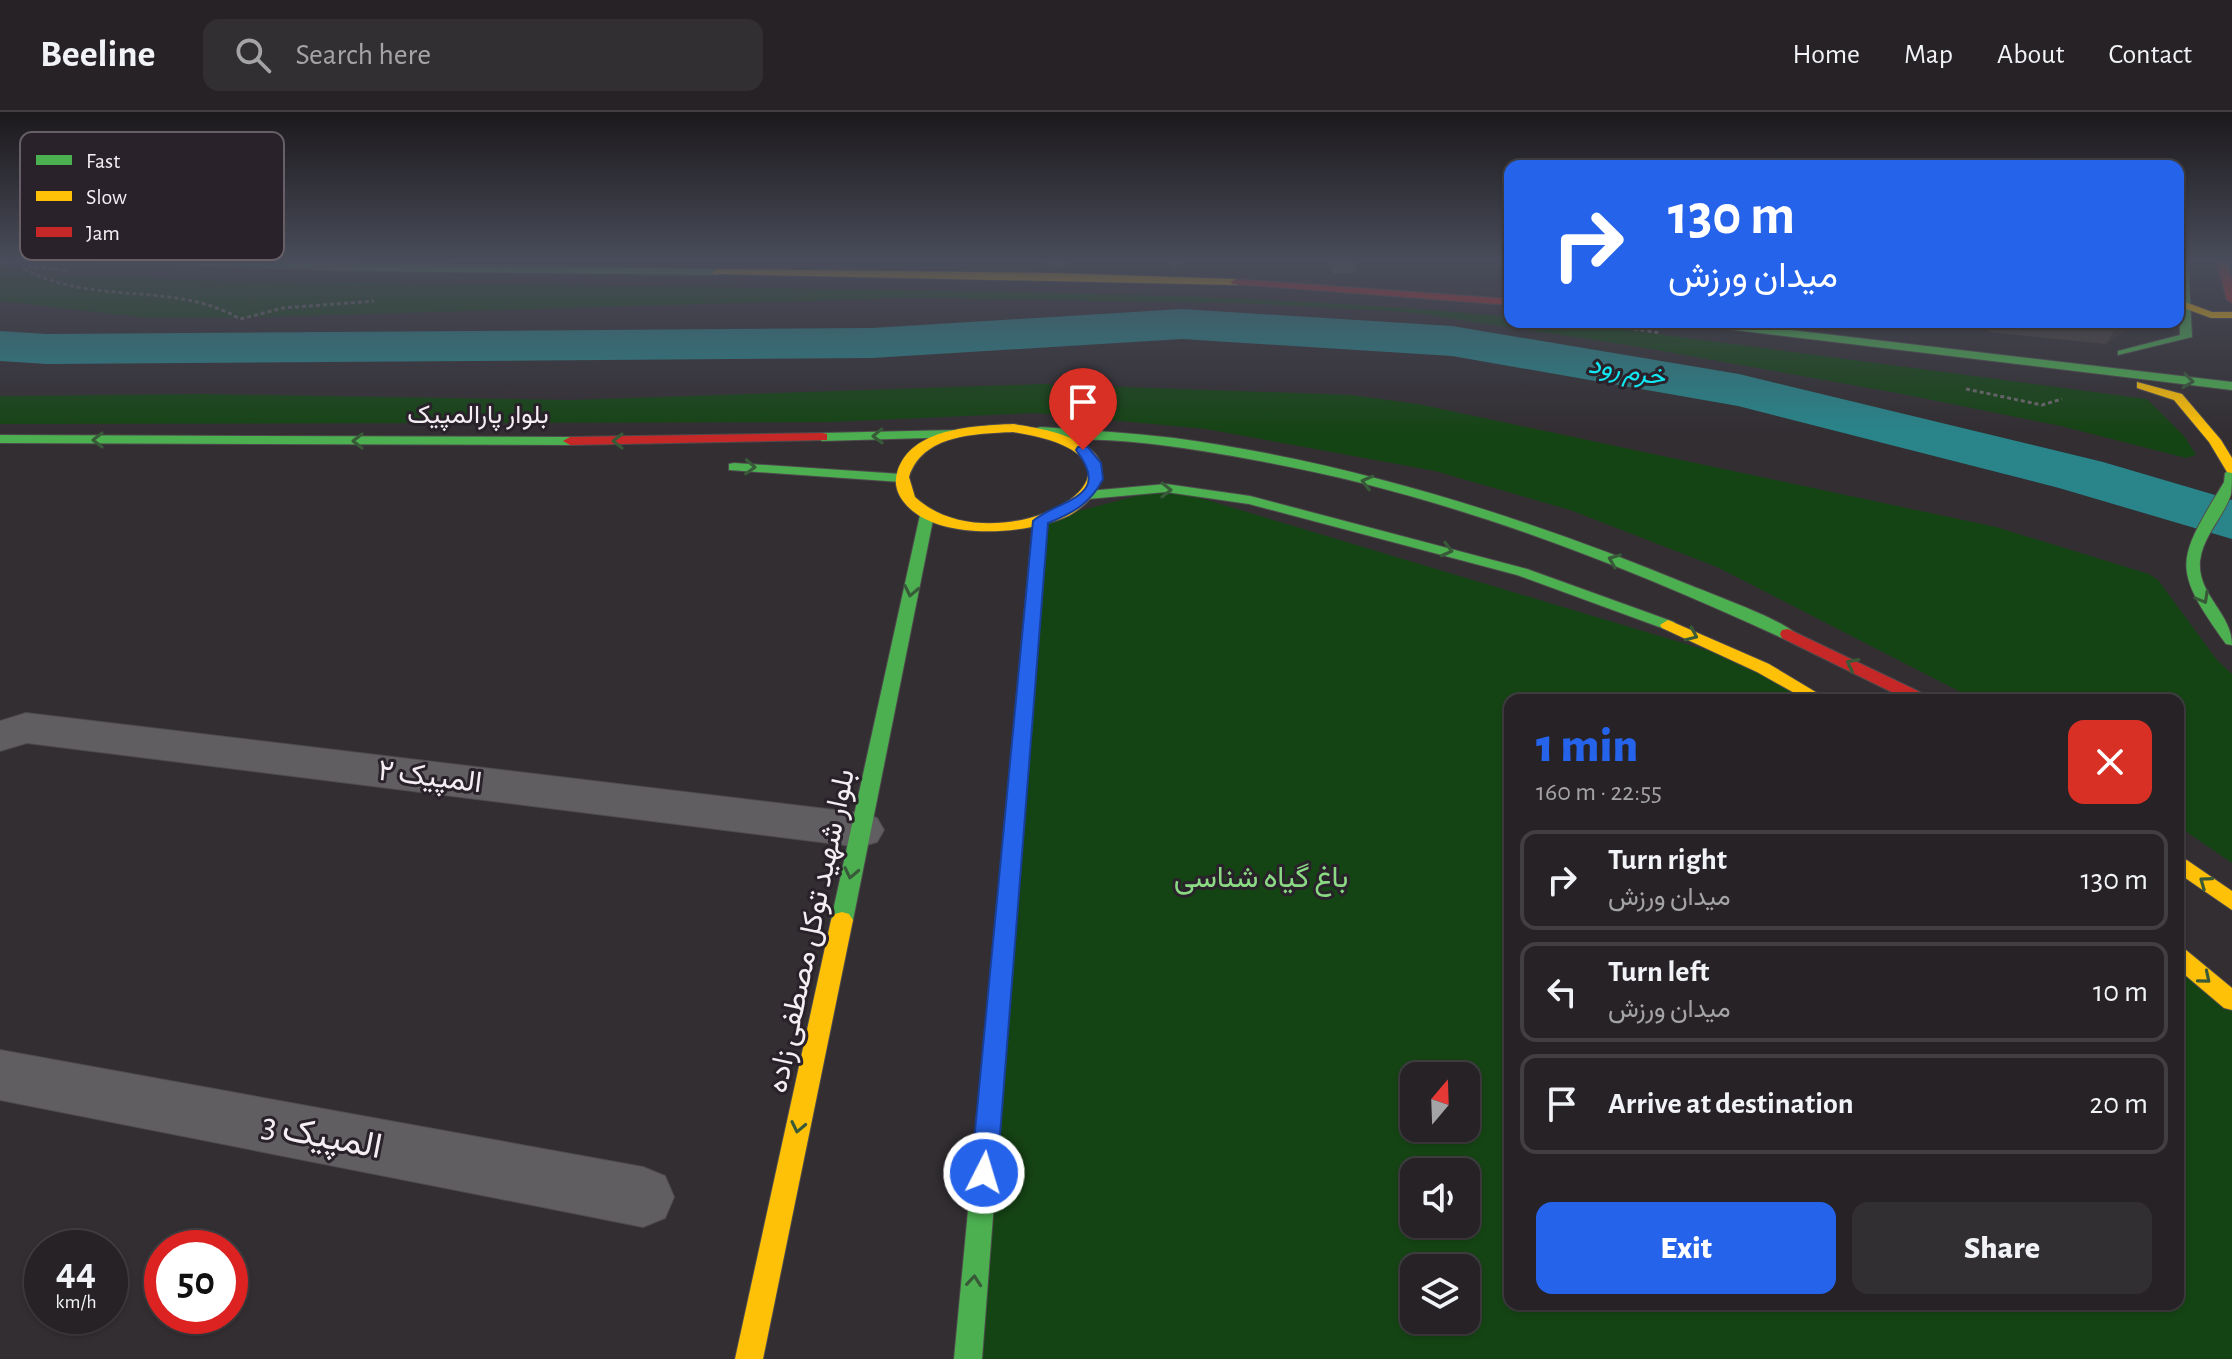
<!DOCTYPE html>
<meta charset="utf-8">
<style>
body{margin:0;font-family:"Alegreya Sans",Vazirmatn,sans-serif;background:#322f32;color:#f1f3f6;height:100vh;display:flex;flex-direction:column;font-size:30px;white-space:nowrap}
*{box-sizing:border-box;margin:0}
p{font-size:26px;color:#a4a4a7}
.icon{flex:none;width:44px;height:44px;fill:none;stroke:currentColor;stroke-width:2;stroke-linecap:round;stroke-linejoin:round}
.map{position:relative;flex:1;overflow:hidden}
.panel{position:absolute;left:1504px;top:582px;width:680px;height:616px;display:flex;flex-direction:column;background:#262226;border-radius:16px;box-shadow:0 2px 6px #0004,0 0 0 2px #423f43}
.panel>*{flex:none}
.hud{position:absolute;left:1504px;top:48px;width:680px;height:168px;border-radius:16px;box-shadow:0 2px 6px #0004,0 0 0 2px #423f43;background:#2563eb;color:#fff;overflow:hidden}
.needle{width:52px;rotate:19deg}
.buttons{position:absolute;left:1400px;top:950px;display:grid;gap:16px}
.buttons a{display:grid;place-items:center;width:80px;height:80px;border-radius:16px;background:#262226;box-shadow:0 2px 6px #0004,0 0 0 2px #423f43;font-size:40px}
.speed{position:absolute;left:24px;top:1118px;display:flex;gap:16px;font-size:40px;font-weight:700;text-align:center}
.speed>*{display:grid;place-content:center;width:104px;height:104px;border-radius:50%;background:#262226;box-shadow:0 2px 6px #0004,0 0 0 2px #423f43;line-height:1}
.speed small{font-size:20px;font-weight:400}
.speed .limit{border:12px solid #d22;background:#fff;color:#111}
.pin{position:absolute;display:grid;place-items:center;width:68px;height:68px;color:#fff;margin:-82px -34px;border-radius:50% 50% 50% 0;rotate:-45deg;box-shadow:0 0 8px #0007}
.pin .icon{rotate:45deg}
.me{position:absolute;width:88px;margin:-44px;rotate:5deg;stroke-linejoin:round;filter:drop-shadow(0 0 6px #0008)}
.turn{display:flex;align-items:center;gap:28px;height:168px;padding:0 32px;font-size:36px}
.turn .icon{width:104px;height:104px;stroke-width:2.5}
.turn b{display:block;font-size:56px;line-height:68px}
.round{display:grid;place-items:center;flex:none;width:84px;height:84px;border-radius:16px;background:#322f32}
.head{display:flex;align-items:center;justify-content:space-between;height:136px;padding:0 32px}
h1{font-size:48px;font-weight:800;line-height:60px;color:#2563eb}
.action{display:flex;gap:16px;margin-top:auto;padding:16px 32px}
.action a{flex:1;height:92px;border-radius:16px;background:#2563eb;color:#fff;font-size:32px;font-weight:800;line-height:92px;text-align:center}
.action a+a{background:#322f32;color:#f1f3f6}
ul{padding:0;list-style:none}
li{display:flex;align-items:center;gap:24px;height:100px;margin:0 16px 12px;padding:0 16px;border:4px solid #423f43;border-radius:16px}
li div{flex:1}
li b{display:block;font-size:30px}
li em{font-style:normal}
header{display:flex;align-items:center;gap:48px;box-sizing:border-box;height:112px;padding:0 40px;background:#262226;border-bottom:2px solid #423f43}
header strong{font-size:38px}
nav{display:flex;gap:44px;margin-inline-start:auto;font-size:28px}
.search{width:560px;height:72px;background:#322f32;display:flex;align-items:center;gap:20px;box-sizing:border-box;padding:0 28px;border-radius:16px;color:#a4a4a7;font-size:30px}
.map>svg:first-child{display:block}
</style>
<header>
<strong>Beeline</strong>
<div class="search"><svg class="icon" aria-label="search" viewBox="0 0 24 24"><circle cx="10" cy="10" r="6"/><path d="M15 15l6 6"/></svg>Search here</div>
<nav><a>Home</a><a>Map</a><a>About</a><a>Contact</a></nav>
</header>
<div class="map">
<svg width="2232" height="1247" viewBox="0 0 2232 1247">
<rect width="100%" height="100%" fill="#322e32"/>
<path fill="#154414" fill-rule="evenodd" d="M0 152 59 162 195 168C427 171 658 174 889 178 1097 181 1303 185 1510 205V210L1589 213 2147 287 2184 324 2196 343 2186 346 2061 314 1897 281 1634 234 1407 200 1239 191 911 186 229 206H148L0 189Z
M1042 272 1351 283 1418 292 1996 415 2149 462 2158 468 2217 548 2232 562V751L2178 714V588H1976L1717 455 1570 398 1435 359 1206 317 1035 301 830 310 0 312V284L202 282 571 288Z
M1167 376 1766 556 1810 588H1510V1192H2178V854L2232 893V1247H972L1040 409ZM1414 964H1466V1016H1414ZM1414 1060H1466V1112H1414ZM1414 1156H1466V1208H1414Z"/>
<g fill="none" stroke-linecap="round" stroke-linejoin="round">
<path fill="#29858a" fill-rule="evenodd" d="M1182 197 1452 214 1739 262 2103 350 2232 388V427L2059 376 1738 294 1452 244 1182 227 872 246 47 252 0 249V219L47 222 872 216Z"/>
<defs>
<path id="lane" d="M1165 147H1180L1182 151 1175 155Z"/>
<path id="street" d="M1071 147C1065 156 1058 156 1048 153L1045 148Z
M1326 147H1350L1356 156 1352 161H1334Z
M26 601 860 701 877 706 884 718 877 730 860 735 27 631 0 639V609Z
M0 938 643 1055 665 1064 674 1085 665 1106 643 1115 0 988Z"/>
<path id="fast" d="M94 147 717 157 722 160 717 163 354 159 99 150Z
M2178 147H2188L2192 225 2118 243V239L2180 223Z
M1688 210H1722L2232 270V278L1694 213Z
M1041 315C1085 318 1130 321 1174 326 1352 350 1526 405 1692 474 1714 483 1783 508 1796 522L1794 526H1782C1617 450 1445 383 1265 350 1222 342 1178 334 1133 330 1102 327 1068 328 1036 322V316Z
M955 318 960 319V325L822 329 815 325 822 321Z
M0 323 570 325 577 329 570 333 0 331Z
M734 351 901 362 908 366 901 370 729 358V352Z
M2232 357C2232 364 2232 375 2231 382 2224 405 2203 423 2200 449 2197 483 2232 501 2232 533L2226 532C2170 454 2177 449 2224 370L2225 361Z
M1166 372 1250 384 1527 457 1674 510 1676 513 1668 518 1662 516 1517 463 1249 392 1166 380 1088 387 1081 383 1088 379Z
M927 399 934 403 853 808 849 814 842 816 835 814 831 808 920 403Z
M1017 669 1026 676 982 1247H954L1008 676Z"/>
<path id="slow" d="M717 157 1054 161 1236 167 1241 170 1236 173 713 162 712 160Z
M2185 190 2212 200H2232V206H2211L2181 195V191Z
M2137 270 2182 282 2221 328 2232 346V361L2227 360 2209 330 2174 288 2137 276Z
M1013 312C1041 316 1118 328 1099 373 1093 386 1082 396 1070 403 1029 423 934 431 903 389 897 381 894 371 897 361 910 315 975 314 1013 312ZM1013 320C1196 348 998 462 915 385L909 365C923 322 975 322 1013 320Z
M1668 508 1769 552 1829 588H1807L1757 560 1662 516 1660 513Z
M2178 742 2232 779V798L2178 761Z
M842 800 849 802 853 808 763 1247H735L831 808 835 802Z
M2178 835 2186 838 2232 876V898L2224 896 2178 857Z"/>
<path id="jam" d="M2216 147H2226L2232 168V191L2227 188Z
M1236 167 1510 187V193L1232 172 1231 170Z
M822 321 827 322V328L570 333 563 329 570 325Z
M1040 405 1047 409 1026 676 1017 683 1008 676 1033 409Z
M1788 517 1928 584 1931 588H1908L1782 526 1780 522 1782 518Z"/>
</defs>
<use href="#lane" stroke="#4e4a4d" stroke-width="2"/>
<use href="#street" stroke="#4e4a4d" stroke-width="2"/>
<use href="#fast" stroke="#4e4a4d" stroke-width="2"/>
<use href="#slow" stroke="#4e4a4d" stroke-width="2"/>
<use href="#jam" stroke="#4e4a4d" stroke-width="2"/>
<path stroke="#6b696b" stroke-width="3" stroke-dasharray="4 3" stroke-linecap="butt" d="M0 151 70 159
M24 157C97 195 174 168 240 207L283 196 374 189
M1585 210 1661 221
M1966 277 2042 293 2062 287"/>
<use href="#lane" fill="#615e61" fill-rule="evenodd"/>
<use href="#street" fill="#615e61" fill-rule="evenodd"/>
<use href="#fast" fill="#4caf50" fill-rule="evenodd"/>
<use href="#slow" fill="#ffc107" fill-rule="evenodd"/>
<use href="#jam" fill="#c62828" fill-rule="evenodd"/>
</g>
<path fill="#463f3a" d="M1994 210H2136L2106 232 1988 220Z"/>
<path fill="#393330" d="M2122 210H2136L2106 232 2117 214Z"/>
<path fill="#514944" stroke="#393330" stroke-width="2" d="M2080 210H2122L2117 214Z"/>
<defs><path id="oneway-chevron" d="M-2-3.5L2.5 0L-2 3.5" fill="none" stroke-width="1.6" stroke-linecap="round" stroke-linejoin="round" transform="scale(2)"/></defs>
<g stroke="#385a39">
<use href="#oneway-chevron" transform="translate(2188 269) rotate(7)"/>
<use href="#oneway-chevron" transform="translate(878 324) rotate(178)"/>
<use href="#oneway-chevron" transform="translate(98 328) rotate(-180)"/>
<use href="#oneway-chevron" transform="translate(358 329) rotate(-180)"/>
<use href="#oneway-chevron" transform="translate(618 329) rotate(180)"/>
<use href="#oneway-chevron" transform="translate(750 355) rotate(3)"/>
<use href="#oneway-chevron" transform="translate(1367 370) rotate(-166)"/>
<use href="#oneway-chevron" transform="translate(1166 378) rotate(1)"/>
<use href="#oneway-chevron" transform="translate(1447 438) rotate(15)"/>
<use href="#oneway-chevron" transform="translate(1614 448) rotate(-158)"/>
<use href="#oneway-chevron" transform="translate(911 479) rotate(102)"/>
<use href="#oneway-chevron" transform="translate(2203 486) rotate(61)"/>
<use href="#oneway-chevron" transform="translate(1692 523) rotate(24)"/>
<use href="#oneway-chevron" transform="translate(1852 552) rotate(-153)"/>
<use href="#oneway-chevron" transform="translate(851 761) rotate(102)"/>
<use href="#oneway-chevron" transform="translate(2205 770) rotate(-144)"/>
<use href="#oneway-chevron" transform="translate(2205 866) rotate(40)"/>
<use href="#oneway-chevron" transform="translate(798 1015) rotate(102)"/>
<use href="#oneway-chevron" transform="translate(974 1169) rotate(-85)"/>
</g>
<linearGradient id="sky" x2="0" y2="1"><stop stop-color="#1c191c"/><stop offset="0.46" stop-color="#494c5a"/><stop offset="1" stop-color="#494c5a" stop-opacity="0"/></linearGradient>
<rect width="2232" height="322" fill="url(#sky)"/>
<path fill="#2563eb" stroke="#184099" stroke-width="2" d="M1078 335H1088L1101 351 1103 367C1090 392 1073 401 1048 411L997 1061 993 1069 984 1073 975 1069 971 1061 1033 409C1058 387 1114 387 1076 338Z"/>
<g text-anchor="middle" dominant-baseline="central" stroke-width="6" stroke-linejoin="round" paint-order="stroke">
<g font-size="26" font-style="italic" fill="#12e8f2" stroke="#2a222a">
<text transform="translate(1627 259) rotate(10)">خرم رود</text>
</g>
<g font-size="26" fill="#f4eef3" stroke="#2a222a">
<text x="478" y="303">بلوار پارالمپیک</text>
</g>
<g font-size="30" fill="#f4eef3" stroke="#2a222a">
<text transform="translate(430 665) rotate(7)">المپیک ۲</text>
<text transform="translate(811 819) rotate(-78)">بلوار شهید توکل مصطفی زاده</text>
</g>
<g font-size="30" fill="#8ada84" stroke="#2a222a">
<text x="1261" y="766">باغ گیاه شناسی</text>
</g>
<g font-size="36" fill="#f4eef3" stroke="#2a222a">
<text transform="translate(322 1024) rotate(11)">المپیک 3</text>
</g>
</g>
<rect x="20" y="20" width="264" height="128" rx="12" fill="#2a222a" stroke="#675f66" stroke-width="2"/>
<rect x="36" y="43" width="36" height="10" fill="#4caf50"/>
<rect x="36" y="79" width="36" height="10" fill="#ffc107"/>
<rect x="36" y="115" width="36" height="10" fill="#c62828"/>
<g font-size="22" fill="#f4eef3">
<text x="86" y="56">Fast</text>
<text x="86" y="92">Slow</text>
<text x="86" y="128">Jam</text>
</g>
</svg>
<div class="buttons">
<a><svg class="needle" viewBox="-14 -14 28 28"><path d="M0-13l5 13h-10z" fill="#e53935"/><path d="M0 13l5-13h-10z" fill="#a4a4a7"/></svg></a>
<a><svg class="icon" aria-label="sound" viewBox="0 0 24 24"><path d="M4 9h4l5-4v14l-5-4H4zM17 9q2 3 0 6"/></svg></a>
<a><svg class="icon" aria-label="layers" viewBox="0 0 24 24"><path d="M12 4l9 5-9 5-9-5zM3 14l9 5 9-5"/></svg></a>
</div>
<div class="speed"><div>44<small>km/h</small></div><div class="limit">50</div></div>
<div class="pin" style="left:1083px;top:338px;background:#d93025"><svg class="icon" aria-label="arrive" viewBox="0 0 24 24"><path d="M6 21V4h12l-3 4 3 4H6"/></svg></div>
<svg class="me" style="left:984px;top:1061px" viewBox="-20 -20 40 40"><circle r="17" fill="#2563eb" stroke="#fff" stroke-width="3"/><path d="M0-11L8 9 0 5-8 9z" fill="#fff"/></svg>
<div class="hud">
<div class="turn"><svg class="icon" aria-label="right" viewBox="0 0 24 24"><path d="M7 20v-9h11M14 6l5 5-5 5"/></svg><div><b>130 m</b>میدان ورزش</div></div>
</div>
<section class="panel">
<div class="head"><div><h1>1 min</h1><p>160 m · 22:55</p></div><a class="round" style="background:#d93025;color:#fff"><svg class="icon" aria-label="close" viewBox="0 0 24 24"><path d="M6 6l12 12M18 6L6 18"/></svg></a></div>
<ul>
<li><svg class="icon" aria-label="right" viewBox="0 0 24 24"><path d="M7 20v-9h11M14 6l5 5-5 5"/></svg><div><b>Turn right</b><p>میدان ورزش</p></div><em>130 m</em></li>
<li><svg class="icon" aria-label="left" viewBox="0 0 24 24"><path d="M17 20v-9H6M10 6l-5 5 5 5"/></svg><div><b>Turn left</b><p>میدان ورزش</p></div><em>10 m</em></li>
<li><svg class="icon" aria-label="arrive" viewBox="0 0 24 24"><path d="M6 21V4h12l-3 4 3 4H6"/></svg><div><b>Arrive at destination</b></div><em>20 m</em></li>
</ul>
<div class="action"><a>Exit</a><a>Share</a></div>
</section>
</div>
